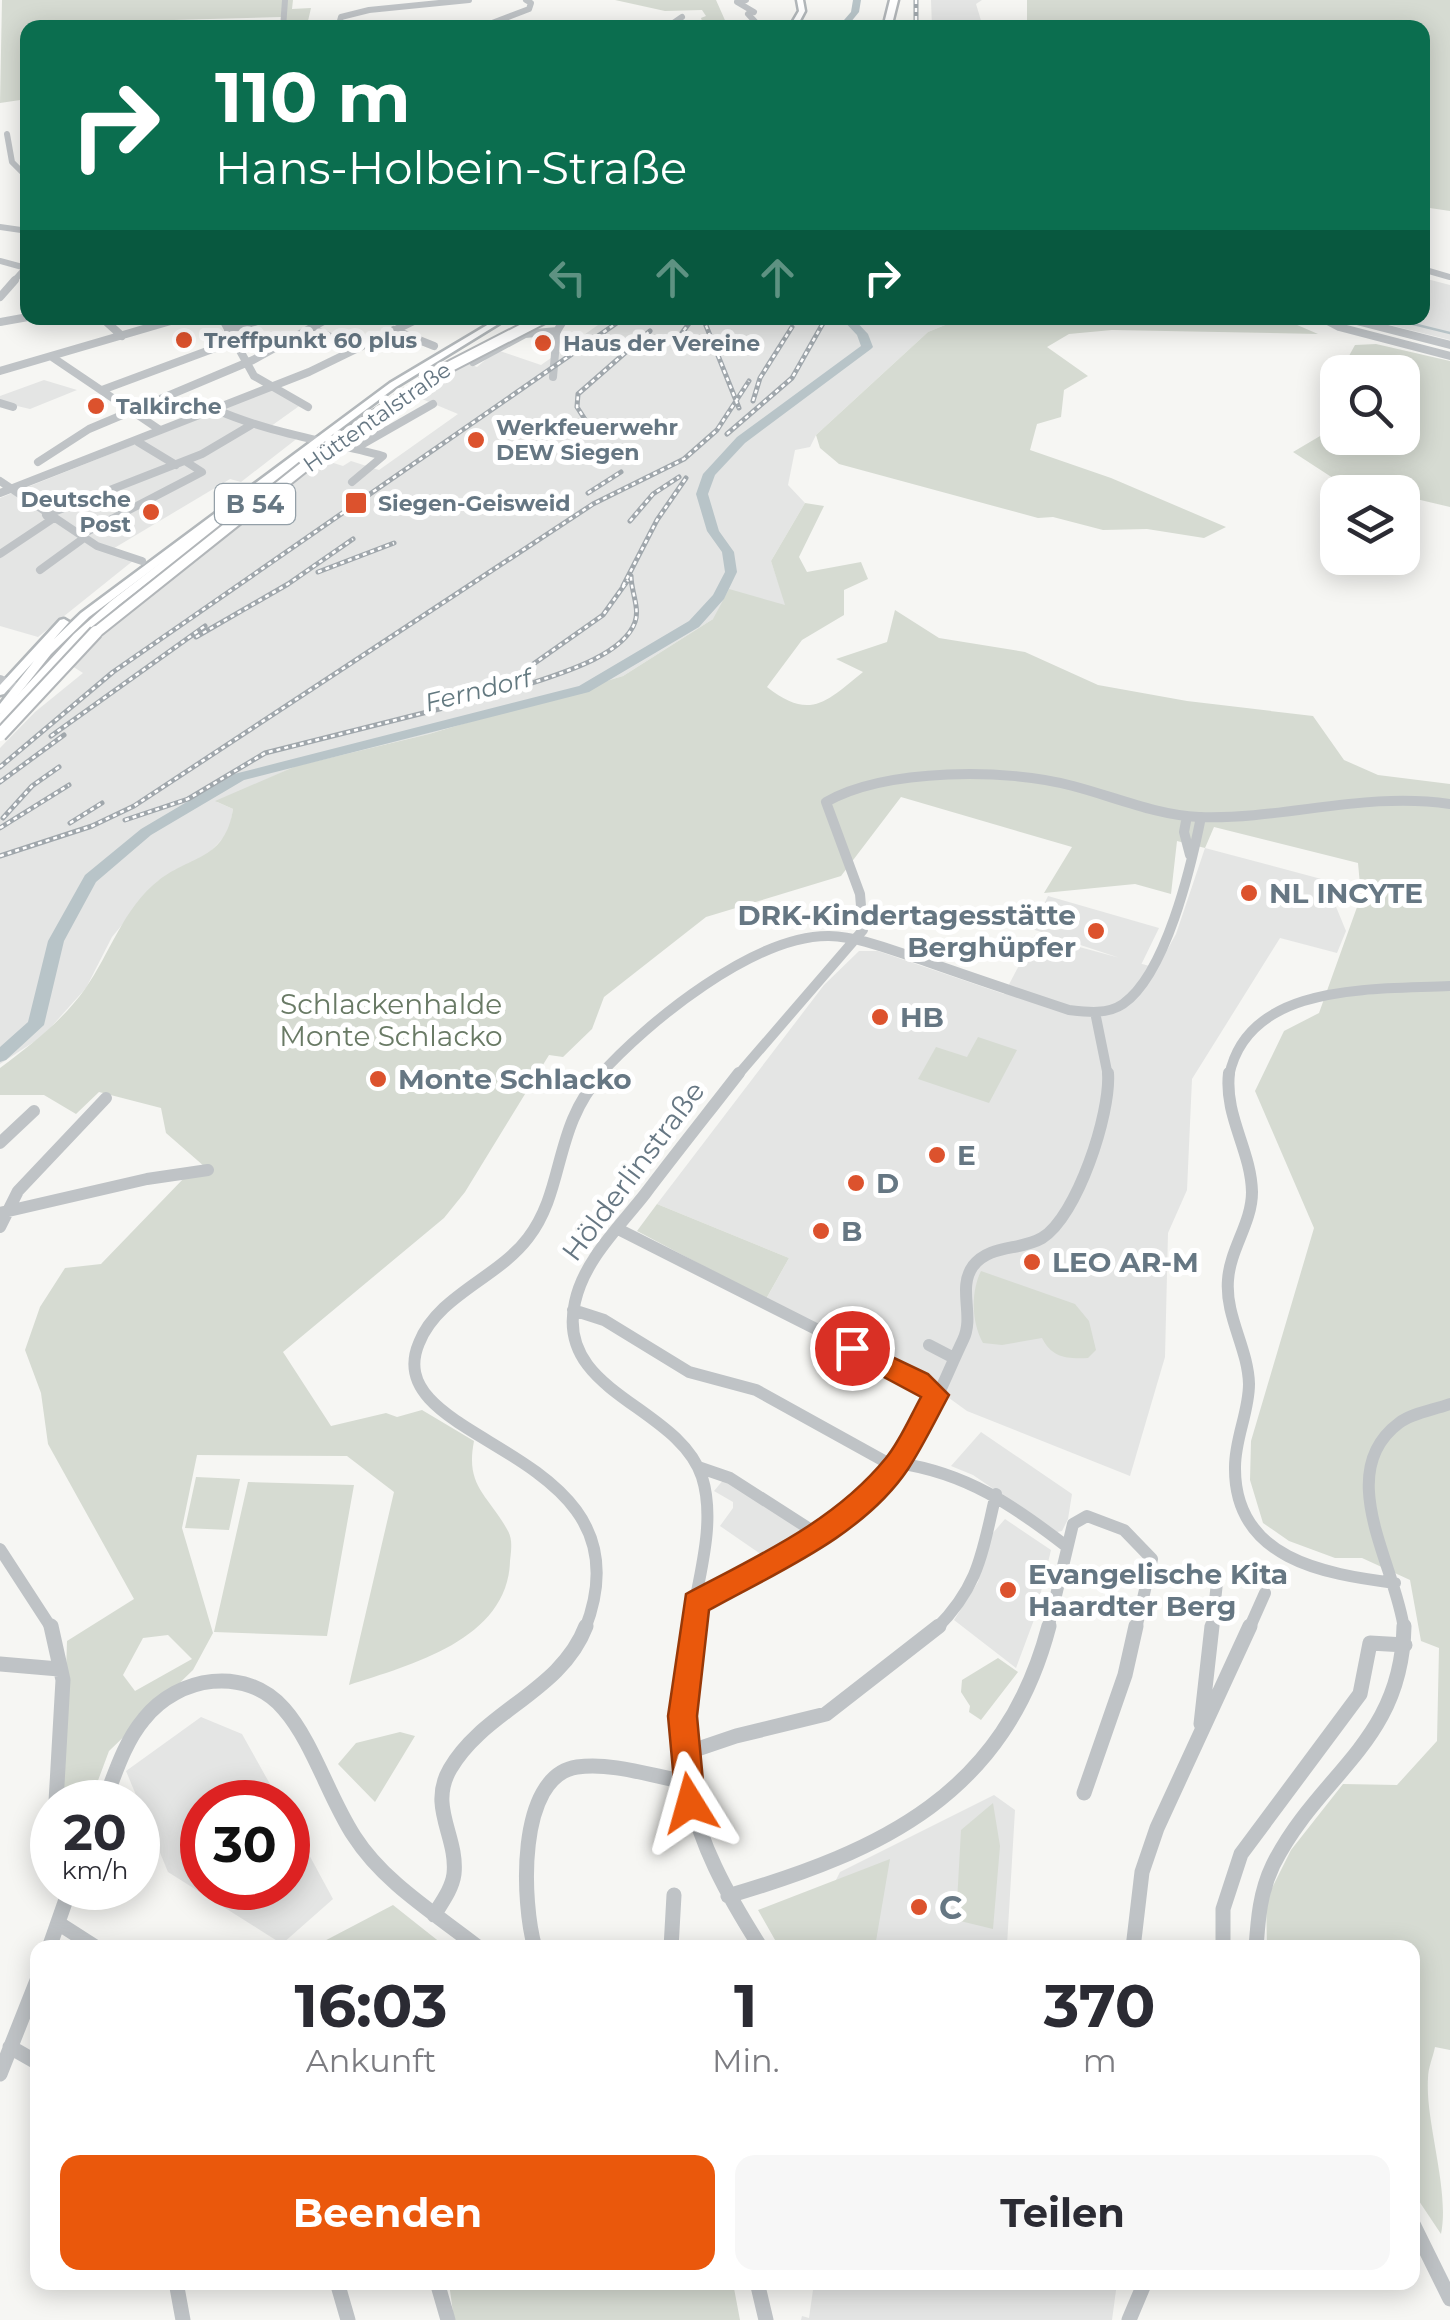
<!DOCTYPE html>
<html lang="de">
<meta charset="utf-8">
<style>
body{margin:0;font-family:Montserrat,sans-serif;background:#f7f7f7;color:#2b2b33;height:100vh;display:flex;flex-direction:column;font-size:38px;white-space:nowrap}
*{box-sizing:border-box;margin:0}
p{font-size:32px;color:#7c7c81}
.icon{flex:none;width:55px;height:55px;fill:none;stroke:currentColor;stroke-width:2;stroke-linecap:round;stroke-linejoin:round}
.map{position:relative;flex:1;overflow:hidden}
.drawer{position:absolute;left:30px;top:1940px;width:1390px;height:350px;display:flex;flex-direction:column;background:#fff;border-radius:20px;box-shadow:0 5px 25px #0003}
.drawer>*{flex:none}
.guide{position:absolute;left:20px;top:20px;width:1410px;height:305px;border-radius:20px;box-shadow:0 5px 25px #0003;background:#0b6e4f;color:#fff;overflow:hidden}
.fabs{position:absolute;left:1320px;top:355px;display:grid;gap:20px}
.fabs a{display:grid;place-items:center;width:100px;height:100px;border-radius:20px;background:#fff;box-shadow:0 5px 25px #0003;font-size:50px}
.speed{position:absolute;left:30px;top:1780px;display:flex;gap:20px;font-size:50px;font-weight:700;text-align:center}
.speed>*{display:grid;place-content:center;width:130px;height:130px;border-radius:50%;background:#fff;box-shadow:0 5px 25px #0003;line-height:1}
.speed small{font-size:25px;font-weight:400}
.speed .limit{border:15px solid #d22;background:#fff;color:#111}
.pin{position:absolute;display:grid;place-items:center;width:85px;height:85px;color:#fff;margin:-42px;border:5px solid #fff;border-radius:50%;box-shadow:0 2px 10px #0007}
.me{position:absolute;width:110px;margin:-55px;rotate:352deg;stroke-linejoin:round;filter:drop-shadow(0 0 8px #0008)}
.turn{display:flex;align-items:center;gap:35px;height:210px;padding:0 30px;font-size:45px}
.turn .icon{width:130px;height:130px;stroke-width:2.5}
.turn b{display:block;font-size:70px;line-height:85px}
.lanes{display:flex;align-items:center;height:95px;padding:0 30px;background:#0003;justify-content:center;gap:50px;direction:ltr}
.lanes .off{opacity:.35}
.eta{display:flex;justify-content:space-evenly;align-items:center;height:170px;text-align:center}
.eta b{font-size:60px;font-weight:700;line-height:70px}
.action{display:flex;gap:20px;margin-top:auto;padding:20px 30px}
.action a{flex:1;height:115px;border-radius:20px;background:#ea580c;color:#fff;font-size:40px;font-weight:700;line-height:115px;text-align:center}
.action a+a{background:#f7f7f7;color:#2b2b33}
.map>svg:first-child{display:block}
</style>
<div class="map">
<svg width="1450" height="2320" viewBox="0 0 1450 2320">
<rect width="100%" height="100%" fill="#f6f6f3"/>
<path fill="#e4e5e4" d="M931 0H982L976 4 983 27H932Z
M1423 278 1450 285V340L1362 318H1422Z
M608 318H962L928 332 816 435 810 447 795 450 788 485 805 503 771 561 786 605 713 619 623 676 429 734 296 766 217 802 233 809 229 832 206 856 158 881 112 937 86 988 43 1036 0 1064V748L35 712 83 673 72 666 106 630 321 459 343 466 351 461 379 470 458 414 410 394 465 362 477 367 497 350 541 365Z
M44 380 77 390 30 409 0 402V396Z
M273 389 302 404 267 429 299 437 241 482 230 479 111 550 134 560 38 637 0 626V498Z
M1205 848 1325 880 1346 931 1337 953 1280 938 1192 1079 1187 1190 1168 1233 1165 1357 1130 1476 967 1411 931 1385 765 1301 789 1258 657 1204 824 985 859 951H878L1004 994 1035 935 1157 968 1176 934Z
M1048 896 1159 928 1141 965 1032 929Z
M981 1432 1072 1494 1068 1519 1062 1531 1057 1532 973 1475 951 1466Z
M724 1479 807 1533 762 1555 720 1526 733 1508V1502L714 1491Z
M1005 1519 1051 1550 1035 1617 1016 1668 954 1620 978 1582 992 1534Z
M201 1717 242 1734 280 1802H202V1888H288V1816L333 1899 282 1944 168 1872 126 1771Z
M994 1795 1015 1810 1007 1945 1014 1947 802 1948 840 1872Z
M814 2283V2282L1117 2283 1112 2320H801L802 2316 809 2318Z"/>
<path fill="#d6dbd2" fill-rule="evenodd" d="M2 0H293L292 9 311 8 308 21H283L281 17 137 21 128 28H28L27 99 0 103Z
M615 0H716L728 27H704L701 18 706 16 702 10 665 11Z
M1027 0H1450V211L1423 207 1422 28 1027 27Z
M962 318H1281L1318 334 1112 330 1069 334 1047 347 1088 376 1064 390 1061 417 1037 424 1030 450 1111 478 1226 527 1204 538 1147 529 1103 530 1053 517 1038 518 839 464 820 448 816 435 928 332Z
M1376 344 1450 361V507L1336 480 1293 452 1337 426 1338 438H1402V372H1340L1355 345Z
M805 503 824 506 799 557 807 572 861 562 868 579 844 590V615L802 640 767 687C810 721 826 702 863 672L836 659 887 642 895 610 939 638 1025 652 1098 685 1187 701 1313 716 1344 760 1378 775 1450 784V2050L1435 2047C1433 2057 1428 2068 1428 2078 1425 2122 1450 2190 1441 2234L1413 2192 1412 1948 1267 1947 1266 1900 1291 1850 1343 1784 1397 1785 1437 1741 1439 1648 1421 1641 1410 1580 1362 1558H1335L1289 1541 1263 1523 1250 1480 1251 1441 1314 1228 1255 1091 1284 1031 1319 1013 1361 896 1358 863 1214 827 1205 848 1177 841 1171 894 1135 884 1044 893 1072 847 901 797 841 876 706 917 604 997 592 1029 563 1057 549 1055 465 1192 444 1218 283 1352 331 1426 386 1413 397 1417 422 1410 474 1441C465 1487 488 1494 508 1531 513 1540 511 1551 510 1561 508 1640 410 1665 349 1685L394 1492 347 1456 197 1455 182 1528 213 1633 193 1670 109 1751 90 1802H62L67 1641 134 1599 48 1444 41 1393 25 1350 40 1307 65 1268 101 1264 185 1177 205 1167 166 1133 161 1108 99 1092 76 1114 44 1095H0V1068C31 1045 62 1021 85 989 110 954 123 908 159 880 192 855 225 860 233 809L215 801 296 766 429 734 623 676 713 619 729 589 785 605 771 561ZM168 1635 192 1659 135 1691 123 1675 143 1638Z
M978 1037 1017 1050 989 1103 918 1079 936 1047 967 1057Z
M657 1204 789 1258 766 1299 637 1231Z
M981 1271 1075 1304 1089 1321 1096 1350 1088 1358C1067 1359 1052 1358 1042 1338L1002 1345 983 1343C971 1322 971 1291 981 1271Z
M196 1477 240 1479 229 1530 185 1528Z
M248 1482 354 1485 327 1636 214 1632Z
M998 1658 1018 1672 981 1720 969 1712 970 1706 961 1692 962 1680Z
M400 1732 415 1736 375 1802 338 1764 356 1743Z
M993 1803 1000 1846 993 1929 956 1920 961 1830Z
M890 1859 876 1941 863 1947H779L758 1910Z
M393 1905 446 1947H313Z
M449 2283H733L740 2320H454Z"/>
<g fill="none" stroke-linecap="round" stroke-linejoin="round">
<path stroke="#b8c4c8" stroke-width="2.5" d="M1401 321 1450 333"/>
<path fill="#b8c4c8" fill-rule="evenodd" d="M853 0H861L859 12 846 28H837L851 12Z
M841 318H853L868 334 873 347 871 349 745 443 715 475 708 494 719 531 734 552 737 572 724 599 699 627 589 692 244 780 151 835 96 882 64 941 44 1025 6 1060 0 1062V1047L28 1022 48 941 85 875 141 829 234 774 579 686 689 621 713 595 725 572 722 552 707 531 696 494 703 474 737 437 861 346 857 335Z"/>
<defs>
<path id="major" d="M797 0H803L805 11 796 28H789L799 11Z
M499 318H508L396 387 89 617 51 654 4 713 0 714V704L34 661 4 694 0 695V685L60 620 64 619 69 622 54 639 81 613 390 383Z"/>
<path id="highway" d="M890 0H898L891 28H883Z
M322 438 331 440 119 605 82 638 4 724 0 725V714L74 634 111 601Z"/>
</defs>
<use href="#major" stroke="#b2b7ba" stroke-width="5"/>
<use href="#highway" stroke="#b2b6b9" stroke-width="5"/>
<path stroke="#bfc3c6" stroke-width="6" d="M746 0 737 2 754 12
M748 14 761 28
M152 28 170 23 181 25 179 28
M283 28 285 0
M338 28 341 17 369 10 469 0
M479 28 529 9 531 3 526 0
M539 28H556
M666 28 682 17
M7 134 12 162 28 178
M0 227 28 231
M0 261 26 268
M1422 269 1450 277
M13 282 28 265"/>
<path stroke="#bfc3c6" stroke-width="8" d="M0 297 15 280
M102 318 122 336
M222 318 254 376 308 407
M1322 318 1339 327 1450 356
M1345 318 1450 345
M0 322 28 317
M313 329 356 349
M228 330 267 318
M394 330 434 346
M52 357 160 430
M473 362 525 334 557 331
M0 371 181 318
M553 377 557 331 565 318
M102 390 234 341
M0 403 13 407
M217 410C269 433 328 441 383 456L352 482
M138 442 176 465
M356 448 433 404
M38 462 89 429 253 360 329 318
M0 481 97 546 142 561
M0 493 309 372 420 318
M46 515 202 454 251 425
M81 535 202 472 185 461
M0 554 54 518
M40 570 84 538"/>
<path stroke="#bfc3c6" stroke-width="10" d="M0 680 16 688
M1187 816 1184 832 1190 855
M1095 1012 1108 1076
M599 1076C647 1022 755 935 829 936 862 937 893 951 925 961 973 978 1021 994 1069 1010 1086 1012 1107 1015 1123 1004 1166 974 1191 867 1201 817
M737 1076 863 930 860 894 826 802C886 768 1008 768 1073 786 1115 797 1156 815 1199 817 1284 820 1365 791 1450 804
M1229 1076C1248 981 1376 990 1450 986"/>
<path stroke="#bfc3c6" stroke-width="12" d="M1229 1073C1224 1116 1251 1150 1252 1192 1252 1223 1230 1249 1228 1280 1225 1316 1248 1348 1249 1384 1249 1412 1235 1438 1235 1467 1234 1559 1324 1574 1395 1583
M0 1143 34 1111
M0 1213 147 1179 208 1170
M0 1227 18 1191 106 1098
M618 1229 919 1381 936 1395
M573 1310 604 1320 689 1372 756 1390 895 1467
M929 1345 954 1358
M898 1463C966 1473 1013 1505 1066 1546
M698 1467 730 1478 819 1535
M0 1549 52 1629
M696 1603C767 1565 844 1530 895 1467 926 1430 943 1382 963 1340 975 1316 957 1288 973 1266 990 1244 1020 1251 1042 1238 1077 1217 1111 1113 1108 1073
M585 1629C657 1445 375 1447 419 1343 438 1295 498 1278 528 1238 566 1188 552 1129 602 1073
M690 1629C697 1582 717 1524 702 1477 678 1405 554 1393 575 1302 584 1260 620 1226 645 1194 676 1153 708 1113 739 1073
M936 1629C980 1585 982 1552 996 1494
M1048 1629 1073 1524 1087 1516 1124 1530 1152 1559 1136 1629
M1212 1629 1218 1573
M1249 1629 1265 1593
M1404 1629C1396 1565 1332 1473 1399 1423 1412 1413 1434 1410 1450 1404"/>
<path stroke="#bfc3c6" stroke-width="15" d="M51 1626 63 1680 56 1802
M691 1626C671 1767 685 1829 761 1948
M0 1664 59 1669
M1201 1724 1212 1626
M683 1754 736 1736 826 1714 939 1626
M1084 1793 1125 1675 1136 1626
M104 1802C115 1774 124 1743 144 1719 178 1676 246 1665 284 1709 313 1742 329 1798 354 1836 384 1883 436 1914 479 1948
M728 1896C882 1851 1005 1794 1049 1626
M434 1915C442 1902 452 1889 454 1874 458 1836 428 1807 450 1769 484 1710 561 1692 586 1626
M58 1923 97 1948
M49 1948 70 1888
M535 1948C522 1904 516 1776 577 1767 612 1762 652 1776 686 1782
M671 1948 674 1895
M1133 1948 1142 1872 1157 1828 1250 1626
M1223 1948V1909L1241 1854 1360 1694 1370 1643 1405 1645
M1256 1948C1258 1919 1260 1892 1273 1865 1319 1773 1402 1743 1404 1626
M10 2047 38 2063
M0 2074 38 1978
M1412 2222 1450 2299
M176 2282 183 2320
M337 2282 348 2320
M437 2282 448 2320
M757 2282 766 2320
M1129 2320 1145 2282"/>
<use href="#major" fill="#fff" fill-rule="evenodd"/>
<use href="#highway" fill="#fff" fill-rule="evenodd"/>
<defs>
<path id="rail" d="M916 0V28
M703 318 739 408
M679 337 693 318
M753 401 760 378 792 327
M727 434 792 378 826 318
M595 435 577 407 578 394 650 331
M588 493 621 472
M630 521 653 494 679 477
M318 572 394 543
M623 586 657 520 686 478
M196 637 288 584 353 539
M514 689C547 677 622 659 635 622 640 608 631 591 631 576
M51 736 205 626
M0 767 113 672 624 318
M0 782 64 735
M3 818 32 786 59 767
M125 820 188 799 265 753 471 701 505 684 603 615 628 580
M70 823 102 803
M0 828 69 785
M0 856 92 826 134 806 593 504 684 459 717 430 749 381"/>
</defs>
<use href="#rail" stroke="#a0a7ac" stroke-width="5"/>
<use href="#rail" stroke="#fff" stroke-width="2.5" stroke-dasharray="4" stroke-linecap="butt"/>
<defs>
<path id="highway-bridge-far1" d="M94 634 335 442 441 371 544 318"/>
<path id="highway-bridge" d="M0 735 96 632"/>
</defs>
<use href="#highway-bridge-far1" stroke="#b2b6b9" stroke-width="14" stroke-linecap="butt"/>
<use href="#highway-bridge" stroke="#b2b6b9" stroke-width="16" stroke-linecap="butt"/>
<use href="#highway-bridge-far1" stroke="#fff" stroke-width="10"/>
<use href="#highway-bridge" stroke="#fff" stroke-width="12"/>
</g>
<path fill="#ea580c" stroke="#983908" stroke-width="2.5" d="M852 1338 928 1374 949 1395C936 1419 923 1446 908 1469 863 1536 777 1572 709 1610L697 1716 705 1803 701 1813 690 1817 680 1813 676 1803 668 1716 686 1594C757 1556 834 1522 886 1458 900 1441 910 1417 921 1397L843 1355 839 1348 843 1340Z"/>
<g fill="#dc522d" stroke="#fff" stroke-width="4">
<circle cx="184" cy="340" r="10"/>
<circle cx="543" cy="343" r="10"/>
<circle cx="96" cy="406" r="10"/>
<circle cx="476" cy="440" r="10"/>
<rect x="344" y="491" width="24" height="24" rx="5"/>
<circle cx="151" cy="512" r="10"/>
<circle cx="1249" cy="893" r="10"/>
<circle cx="1096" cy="931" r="10"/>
<circle cx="880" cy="1017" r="10"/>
<circle cx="378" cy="1079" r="10"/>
<circle cx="937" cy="1155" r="10"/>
<circle cx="856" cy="1183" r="10"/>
<circle cx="821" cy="1231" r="10"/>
<circle cx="1032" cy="1262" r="10"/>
<circle cx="1008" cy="1590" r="10"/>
<circle cx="919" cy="1907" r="10"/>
</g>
<g text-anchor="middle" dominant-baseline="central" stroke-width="10" stroke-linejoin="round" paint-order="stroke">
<g font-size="22" font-weight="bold" fill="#667783" stroke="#fff" text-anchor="start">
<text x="204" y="340">Treffpunkt 60 plus</text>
<text x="563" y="343">Haus der Vereine</text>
<text x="116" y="406">Talkirche</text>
<text x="496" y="427">Werkfeuerwehr<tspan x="496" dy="25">DEW Siegen</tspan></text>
<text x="131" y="499" text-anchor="end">Deutsche<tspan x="131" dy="25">Post</tspan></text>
<text x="378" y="503">Siegen-Geisweid</text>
</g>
<g font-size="22" fill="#667783" stroke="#fff">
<text transform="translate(377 417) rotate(-35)">Hüttentalstraße</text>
</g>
<rect fill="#fff" stroke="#94a0a8" stroke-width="2.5" x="215" y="484" width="80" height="40" rx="8"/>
<g font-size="25" font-weight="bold" fill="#667783">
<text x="255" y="504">B 54</text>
</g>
<g font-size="25" font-style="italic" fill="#62787f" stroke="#fff">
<text transform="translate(478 690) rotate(-14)">Ferndorf</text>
</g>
<g font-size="28" font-weight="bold" fill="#667783" stroke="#fff" text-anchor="start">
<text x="1269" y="893">NL INCYTE</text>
<text x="1076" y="915" text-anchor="end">DRK-Kindertagesstätte<tspan x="1076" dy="32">Berghüpfer</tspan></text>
<text x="900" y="1017">HB</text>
<text x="398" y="1079">Monte Schlacko</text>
<text x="957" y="1155">E</text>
<text x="876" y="1183">D</text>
<text x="841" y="1231">B</text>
<text x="1052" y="1262">LEO AR-M</text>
<text x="1028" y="1574">Evangelische Kita<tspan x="1028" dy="32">Haardter Berg</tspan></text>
</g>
<g font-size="28" fill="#697a65" stroke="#fff">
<text x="391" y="1004">Schlackenhalde<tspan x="391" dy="32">Monte Schlacko</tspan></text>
</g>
<g font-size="28" fill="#667783" stroke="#fff">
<text transform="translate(633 1171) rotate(-53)">Hölderlinstraße</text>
</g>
<g font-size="32" font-weight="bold" fill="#667783" stroke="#fff" text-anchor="start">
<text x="939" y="1907">C</text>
</g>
</g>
</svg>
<div class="fabs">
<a><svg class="icon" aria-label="search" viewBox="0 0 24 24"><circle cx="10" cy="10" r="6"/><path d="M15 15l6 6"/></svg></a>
<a><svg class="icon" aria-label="layers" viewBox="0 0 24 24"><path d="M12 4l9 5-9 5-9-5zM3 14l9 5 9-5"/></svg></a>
</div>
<div class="speed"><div>20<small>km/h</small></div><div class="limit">30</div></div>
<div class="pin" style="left:852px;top:1348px;background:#d93025"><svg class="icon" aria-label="arrive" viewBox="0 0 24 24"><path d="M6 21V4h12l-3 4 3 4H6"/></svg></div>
<svg class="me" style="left:690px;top:1803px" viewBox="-20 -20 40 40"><path d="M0-17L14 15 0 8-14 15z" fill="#ea580c" stroke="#fff" stroke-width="4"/></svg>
<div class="guide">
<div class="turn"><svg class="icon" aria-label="right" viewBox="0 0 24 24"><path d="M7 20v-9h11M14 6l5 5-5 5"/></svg><div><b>110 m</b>Hans-Holbein-Straße</div></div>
<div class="lanes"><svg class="icon off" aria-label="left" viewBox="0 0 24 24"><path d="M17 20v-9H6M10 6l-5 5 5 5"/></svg><svg class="icon off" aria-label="ahead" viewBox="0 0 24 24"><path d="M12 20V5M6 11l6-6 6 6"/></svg><svg class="icon off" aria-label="ahead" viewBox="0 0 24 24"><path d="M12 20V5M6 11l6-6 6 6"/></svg><svg class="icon" aria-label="right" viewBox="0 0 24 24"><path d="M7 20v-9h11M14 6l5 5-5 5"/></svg></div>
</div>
<section class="drawer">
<div class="eta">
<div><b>16:03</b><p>Ankunft</p></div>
<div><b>1</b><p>Min.</p></div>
<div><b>370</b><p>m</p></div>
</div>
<div class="action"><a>Beenden</a><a>Teilen</a></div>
</section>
</div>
